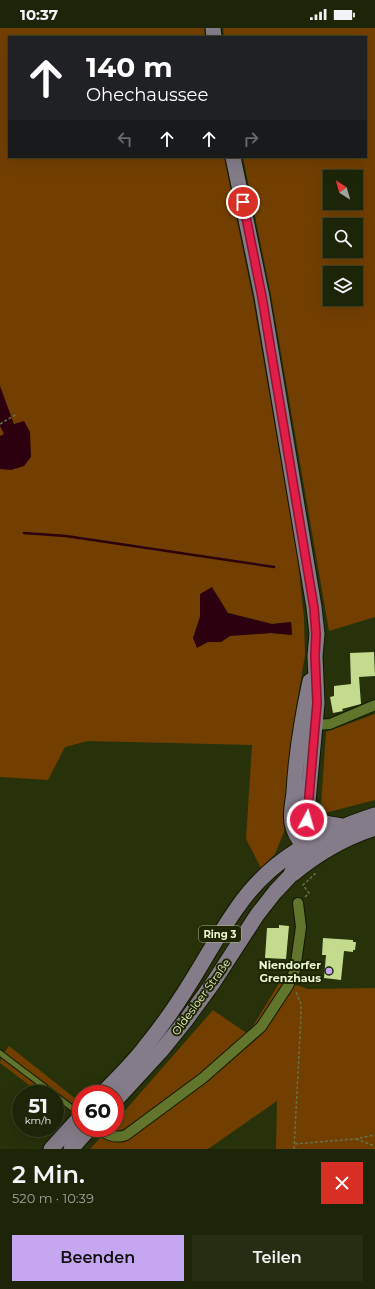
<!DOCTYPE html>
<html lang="de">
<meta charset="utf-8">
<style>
body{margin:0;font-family:Montserrat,sans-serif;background:#252d12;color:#f1f3f6;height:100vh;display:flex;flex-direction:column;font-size:15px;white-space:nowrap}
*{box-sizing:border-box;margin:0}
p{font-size:13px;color:#a0a59c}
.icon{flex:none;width:22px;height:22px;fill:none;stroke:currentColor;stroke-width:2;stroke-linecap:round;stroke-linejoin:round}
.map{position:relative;height:1121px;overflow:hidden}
.sheet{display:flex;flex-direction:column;background:#1d2508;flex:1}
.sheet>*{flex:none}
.banner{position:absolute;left:8px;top:8px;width:359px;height:122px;border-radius:0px;box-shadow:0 4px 16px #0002,0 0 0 1px #3b4229;background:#202124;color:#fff;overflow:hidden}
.needle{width:26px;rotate:323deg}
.controls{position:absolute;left:323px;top:142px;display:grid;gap:8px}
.controls a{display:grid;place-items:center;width:40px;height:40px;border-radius:0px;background:#1d2508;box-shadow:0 4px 16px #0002,0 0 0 1px #3b4229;font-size:20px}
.speed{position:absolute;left:12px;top:1057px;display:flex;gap:8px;font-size:20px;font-weight:700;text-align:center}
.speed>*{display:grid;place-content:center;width:52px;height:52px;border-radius:50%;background:#1d2508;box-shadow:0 4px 16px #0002,0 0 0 1px #3b4229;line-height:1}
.speed small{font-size:10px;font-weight:400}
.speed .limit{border:6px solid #d22;background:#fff;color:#111}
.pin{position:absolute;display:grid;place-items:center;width:34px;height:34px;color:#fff;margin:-17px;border:2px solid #fff;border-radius:50%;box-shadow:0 1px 4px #0007}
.me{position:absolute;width:44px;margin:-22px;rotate:6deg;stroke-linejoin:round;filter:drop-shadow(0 0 3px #0008)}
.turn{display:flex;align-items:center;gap:14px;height:84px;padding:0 12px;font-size:18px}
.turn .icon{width:52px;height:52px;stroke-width:2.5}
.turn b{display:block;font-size:28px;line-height:34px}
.lanes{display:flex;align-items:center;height:38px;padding:0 12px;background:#0003;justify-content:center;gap:20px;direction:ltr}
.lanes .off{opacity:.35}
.round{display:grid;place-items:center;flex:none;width:42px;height:42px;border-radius:0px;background:#252d12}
.overview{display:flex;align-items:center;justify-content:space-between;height:68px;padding:0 12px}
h1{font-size:24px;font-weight:600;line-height:30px}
.button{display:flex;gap:8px;margin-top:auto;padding:8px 12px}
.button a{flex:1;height:46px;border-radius:0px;background:#c5a7f1;color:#111;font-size:16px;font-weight:600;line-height:46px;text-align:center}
.button a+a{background:#252d12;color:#f1f3f6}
.status{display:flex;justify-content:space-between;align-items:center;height:28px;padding:0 20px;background:#1d2508;direction:ltr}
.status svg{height:11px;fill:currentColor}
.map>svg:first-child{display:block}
</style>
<div class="status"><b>10:37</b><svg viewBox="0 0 49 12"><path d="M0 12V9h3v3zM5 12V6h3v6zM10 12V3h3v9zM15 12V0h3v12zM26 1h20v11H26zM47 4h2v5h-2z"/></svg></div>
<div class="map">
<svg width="375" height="1121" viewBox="0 0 375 1121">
<rect width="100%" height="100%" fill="#27310a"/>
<path fill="#723f00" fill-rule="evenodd" d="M0 0H204L205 9H9V129H224L253 271 298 533 304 591 305 627 294 693 284 804 275 826 261 840 246 811 252 717 88 713 65 719 48 752 0 749ZM228 585 272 596 291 594 292 607 271 605 229 608 221 614H208L193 610 200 589Z
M223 0H375V589L329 603 271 267 243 129H366V9H224ZM330 149H356V175H330ZM330 197H356V223H330ZM330 245H356V271H330Z
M375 686V772L325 785 321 778 326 704Z
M281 952 308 961 375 960V1121H276L277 1073 208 1121H90L109 1100H115V1094L213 982 248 1006Z
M9 1018 81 1075 76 1078 68 1073 4 1025Z
M1 1029 50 1066H41L0 1035Z"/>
<path fill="#2d0010" d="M0 358 14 396 24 393 30 404 31 429 24 438 11 442 0 441V408L4 406 0 398Z
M212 559 228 585 272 596 291 594 292 607 271 605 230 608 221 614H208L197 620 193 610 200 589V566Z"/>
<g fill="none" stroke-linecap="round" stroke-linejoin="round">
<path stroke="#2d0010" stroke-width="2.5" d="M24 505 66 508 274 539"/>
</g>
<path fill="#c4db8e" d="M374 624 375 648 359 649 361 676 342 681 343 683 333 685 330 669 334 668V658L351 656 350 625Z
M279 897 289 898 286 931 265 930 267 900H279Z
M323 910 353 912V914H356L355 922H353V924L344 923 341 952 324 950 326 927H322Z"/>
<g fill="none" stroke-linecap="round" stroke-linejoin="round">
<defs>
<path id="lane" d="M0 1025 54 1066
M55 1067 81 1087"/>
<path id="street" d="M311 699 315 697 330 696 375 677
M98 1100C107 1107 115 1111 126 1107L203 1050 261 999 288 958 295 942 301 899 298 875"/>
<path id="primary" d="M213 0 214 9
M310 653C302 690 296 727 294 764 293 774 290 786 292 795 295 810 306 824 322 824
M308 780C314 795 328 796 343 798
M293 846C318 825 344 810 375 800
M102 1066C116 1051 132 1036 145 1019 158 1003 171 985 182 968 201 939 217 908 237 880 270 831 320 805 375 787
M115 1073 161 1023 186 992 213 955 257 887 275 864 290 848 304 817 317 675 315 628 317 606 314 579 262 269 233 129
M51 1121 81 1088
M71 1121 90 1100"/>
</defs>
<use href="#lane" stroke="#121803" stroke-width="7"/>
<use href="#street" stroke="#121803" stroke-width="12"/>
<use href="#primary" stroke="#121803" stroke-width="17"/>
<path stroke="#66714b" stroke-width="1.5" stroke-dasharray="3 2" stroke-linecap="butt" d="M0 396 17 386
M305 869 309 865 303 857 315 846V843
M356 1111 375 1118
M295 1116 355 1111 375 1107
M294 1121 301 988V976L296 964 295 963"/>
<use href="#lane" stroke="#62752d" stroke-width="5"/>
<use href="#street" stroke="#62752d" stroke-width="10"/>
<use href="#primary" stroke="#857c89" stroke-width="15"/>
</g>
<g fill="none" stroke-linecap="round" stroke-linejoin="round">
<defs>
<path id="route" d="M243 174 262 269 314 580 316 606 315 628 317 675 307 792"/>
</defs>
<use href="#route" stroke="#92132f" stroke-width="10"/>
<use href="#route" stroke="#e11d48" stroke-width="7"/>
</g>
<circle fill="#c5a7f1" stroke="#1e2701" stroke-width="1.5" cx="329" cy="943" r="4"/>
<g text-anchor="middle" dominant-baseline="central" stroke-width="4" stroke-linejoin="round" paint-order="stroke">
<rect fill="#1e2701" stroke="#aeb993" stroke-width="1" x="199" y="898" width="42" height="16" rx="3"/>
<g font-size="10" font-weight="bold" fill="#ebf7d2">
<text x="220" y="906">Ring 3</text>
</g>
<g font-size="11" font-weight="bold" fill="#ebf7d2" stroke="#1e2701" text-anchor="end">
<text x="321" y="937">Niendorfer<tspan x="321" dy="13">Grenzhaus</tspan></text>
</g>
<g font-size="11" fill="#ebf7d2" stroke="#1e2701">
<text transform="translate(201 969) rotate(-54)">Oldesloer Straße</text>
</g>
</g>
</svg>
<div class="controls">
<a><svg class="needle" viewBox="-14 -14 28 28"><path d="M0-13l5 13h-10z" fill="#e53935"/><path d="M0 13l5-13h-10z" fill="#a0a59c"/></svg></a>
<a><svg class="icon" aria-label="search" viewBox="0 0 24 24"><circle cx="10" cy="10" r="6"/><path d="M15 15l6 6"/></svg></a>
<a><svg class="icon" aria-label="layers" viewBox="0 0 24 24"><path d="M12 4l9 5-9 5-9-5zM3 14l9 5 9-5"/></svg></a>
</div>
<div class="speed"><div>51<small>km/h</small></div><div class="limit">60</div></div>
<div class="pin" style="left:243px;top:174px;background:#d93025"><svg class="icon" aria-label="arrive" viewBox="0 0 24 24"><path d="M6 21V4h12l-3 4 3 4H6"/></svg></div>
<svg class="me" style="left:307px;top:792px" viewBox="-20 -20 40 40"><circle r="17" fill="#e11d48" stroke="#fff" stroke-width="3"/><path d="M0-11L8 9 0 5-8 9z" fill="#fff"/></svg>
<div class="banner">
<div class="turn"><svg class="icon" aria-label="ahead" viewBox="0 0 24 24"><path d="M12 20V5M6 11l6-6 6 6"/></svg><div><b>140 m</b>Ohechaussee</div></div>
<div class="lanes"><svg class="icon off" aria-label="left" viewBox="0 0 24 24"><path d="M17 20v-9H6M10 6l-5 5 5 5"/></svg><svg class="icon" aria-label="ahead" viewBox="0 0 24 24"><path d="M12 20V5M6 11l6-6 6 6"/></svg><svg class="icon" aria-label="ahead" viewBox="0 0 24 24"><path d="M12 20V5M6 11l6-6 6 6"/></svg><svg class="icon off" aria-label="right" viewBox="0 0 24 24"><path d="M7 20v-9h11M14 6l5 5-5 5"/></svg></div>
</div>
</div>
<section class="sheet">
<div class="overview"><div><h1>2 Min.</h1><p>520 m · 10:39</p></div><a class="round" style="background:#d93025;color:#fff"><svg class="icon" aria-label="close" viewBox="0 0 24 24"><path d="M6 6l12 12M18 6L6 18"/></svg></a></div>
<div class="button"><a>Beenden</a><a>Teilen</a></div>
</section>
